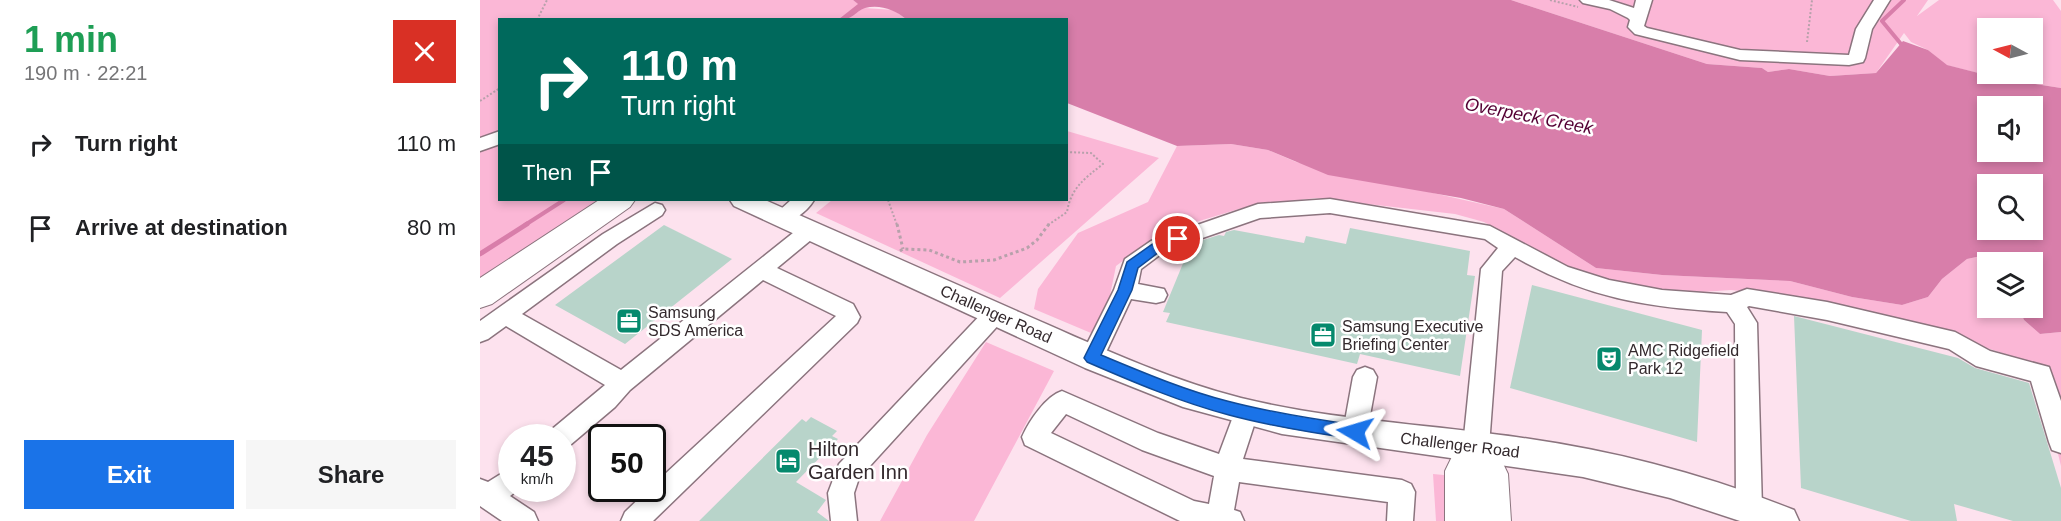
<!DOCTYPE html>
<meta charset="utf-8">
<style>
body{margin:0;font-family:Arial,sans-serif;background:#f6f6f6;color:#202124;height:100vh;display:flex;flex-direction:column;font-size:22px;white-space:nowrap}
*{box-sizing:border-box;margin:0}
p{font-size:20px;color:#757577}
.icon{flex:none;width:33px;height:33px;fill:none;stroke:currentColor;stroke-width:2;stroke-linecap:round;stroke-linejoin:round}
.map{position:relative;flex:1;overflow:hidden}
.drawer{display:flex;flex-direction:column;background:#fff;width:480px}
.drawer>*{flex:none}
.top-card{position:absolute;left:18px;top:18px;width:570px;height:183px;border-radius:0px;box-shadow:0 3px 9px #0003;background:#00695c;color:#fff;overflow:hidden}
.needle{width:39px;rotate:277deg}
.controls{position:absolute;left:1497px;top:18px;display:grid;gap:12px}
.controls a{display:grid;place-items:center;width:66px;height:66px;border-radius:0px;background:#fff;box-shadow:0 3px 9px #0003;font-size:30px}
.speed{position:absolute;left:18px;top:424px;display:flex;gap:12px;font-size:30px;font-weight:700;text-align:center}
.speed>*{display:grid;place-content:center;width:78px;height:78px;border-radius:50%;background:#fff;box-shadow:0 3px 9px #0003;line-height:1}
.speed small{font-size:15px;font-weight:400}
.speed .limit{border:3px solid #111;border-radius:9px;background:#fff;color:#111}
.pin{position:absolute;display:grid;place-items:center;width:51px;height:51px;color:#fff;margin:-26px;border:3px solid #fff;border-radius:50%;box-shadow:0 2px 6px #0007}
.me{position:absolute;width:66px;margin:-33px;rotate:277deg;stroke-linejoin:round;filter:drop-shadow(0 0 4px #0008)}
.turn{display:flex;align-items:center;gap:21px;height:126px;padding:0 24px;font-size:27px}
.turn .icon{width:78px;height:78px;stroke-width:2.5}
.turn b{display:block;font-size:42px;line-height:51px}
.then{display:flex;align-items:center;height:57px;padding:0 24px;background:#0003;gap:12px;font-size:22px}
.round{display:grid;place-items:center;flex:none;width:63px;height:63px;border-radius:0px;background:#f6f6f6}
.summary{display:flex;align-items:center;justify-content:space-between;height:102px;padding:0 24px}
h1{font-size:36px;font-weight:600;line-height:45px;color:#1e9e55}
.button{display:flex;gap:12px;margin-top:auto;padding:12px 24px}
.button a{flex:1;height:69px;border-radius:0px;background:#1a73e8;color:#fff;font-size:24px;font-weight:600;line-height:69px;text-align:center}
.button a+a{background:#f6f6f6;color:#202124}
ul{padding:0;list-style:none}
li{display:flex;align-items:center;gap:18px;height:84px;padding:0 24px}
li div{flex:1}
li b{display:block;font-size:22px}
li em{font-style:normal}
main{display:flex;flex:1;min-height:0}
.map>svg:first-child{display:block}
</style>
<main>
<section class="drawer">
<div class="summary"><div><h1>1 min</h1><p>190 m · 22:21</p></div><a class="round" style="background:#d93025;color:#fff"><svg class="icon" aria-label="close" viewBox="0 0 24 24"><path d="M6 6l12 12M18 6L6 18"/></svg></a></div>
<ul>
<li><svg class="icon" aria-label="right" viewBox="0 0 24 24"><path d="M7 20v-9h11M14 6l5 5-5 5"/></svg><div><b>Turn right</b></div><em>110 m</em></li>
<li><svg class="icon" aria-label="arrive" viewBox="0 0 24 24"><path d="M6 21V4h12l-3 4 3 4H6"/></svg><div><b>Arrive at destination</b></div><em>80 m</em></li>
</ul>
<div class="button"><a>Exit</a><a>Share</a></div>
</section>
<div class="map">
<svg width="1581" height="521" viewBox="0 0 1581 521">
<rect width="100%" height="100%" fill="#fde2ee"/>
<path fill="#fbb7d6" fill-rule="evenodd" d="M0 0H373L384 8 414 10 426 19 20 20V200H128L0 284Z
M1031 0H1448L1437 16 1459 0H1573L1581 11V88L1522 79 1466 65 1448 50 1431 42 1424 33 1396 73 1350 76 1309 69 1288 72 1282 68 1227 64ZM1508 28H1552V74H1508Z
M587 131 679 158 520 298 336 213 352 200H586Z
M751 144 788 150 816 162 1024 209 1116 268 1182 275 1310 281 1372 297 1422 305 1448 297 1462 279 1487 259 1501 256 1518 262H1508V308H1539L1544 320 1560 334 1581 332V466L1556 364 1454 331 1290 294 1251 290 1193 294 1103 276 1004 222 975 214 835 198 762 208 680 233 636 266 628 305 611 333 554 309 558 289 598 233 668 202 697 146Z
M506 342 574 371 494 521H400L447 435Z
M953 474 974 476 975 521H956Z"/>
<path fill="#d87eaa" fill-rule="evenodd" d="M373 0H1031L1227 64 1282 68 1288 72 1309 69 1350 76 1396 73 1423 41 1448 50 1467 65 1522 79 1581 88V332L1560 334 1544 320 1539 308H1552V262H1518L1501 256 1487 259 1462 279 1448 297 1422 305 1372 297 1310 281 1182 275 1116 268 1024 209 981 198 848 175 788 150 751 144 697 146 587 103 586 20 426 19C415 10 400 4 385 8 374 12 374 20 359 19L378 4ZM1508 106H1552V152H1508ZM1508 184H1552V230H1508Z"/>
<g fill="none" stroke-linecap="round" stroke-linejoin="round">
<path stroke="#d87eaa" stroke-width="4" d="M1421 44 1402 21 1424 0
M45 225 84 200"/>
<path stroke="#d87eaa" stroke-width="5" d="M0 254 47 224"/>
</g>
<path fill="#b8d4ca" d="M184 225 252 259 145 344 75 305Z
M870 228 990 251 987 275 995 276 980 376 880 354 877 364 686 322 690 313 683 312 711 244 721 246 723 240 739 235 744 236 746 232 754 230 824 243 826 236 866 244Z
M1052 285 1222 330 1217 442 1030 388Z
M1314 316 1478 358 1495 368 1549 383 1581 488V521H1533L1474 504 1477 521H1431L1321 488Z
M331 417 357 431 352 436 358 439 316 482 346 500 337 512 349 521H219L322 419 326 422Z"/>
<g fill="none" stroke-linecap="round" stroke-linejoin="round">
<defs>
<path id="minor" d="M1100 0H1129L1154 8 1156 0H1172L1164 26 1167 28 1260 50 1369 55 1376 29 1394 0H1410L1392 29 1385 58 1383 62 1369 65 1260 60 1155 34 1148 27 1150 20 1148 18 1130 9 1103 3Z
M20 131V144L0 151V138Z
M850 199 1010 226 1088 267 1129 280 1182 290 1251 295 1267 289 1347 302 1475 332 1510 351 1569 367 1581 401V453L1572 450 1569 442 1551 381 1496 366 1469 349 1347 320 1269 306 1267 307 1277 323 1282 509 1278 518 1270 521 1260 518 1256 509 1255 324 1247 312C1164 307 1108 298 1035 257L1022 271 1009 446 1005 454 996 457 987 454 983 446 1001 269 1018 248 1005 239 850 213 780 218 685 251 661 269 658 284 684 289 687 295 684 301 676 303 651 299 620 365 612 367 604 365 600 358 634 290 645 259 671 241 778 204Z
M311 200H334C327 212 309 226 295 222L292 217Z
M175 203 182 205 185 210 182 215 137 244 42 314 141 370 323 225 330 223 337 225 340 230 337 235 297 268 373 304 380 317 377 323 173 521H141L145 512 169 489H172V486L356 316 283 280 150 390 135 407 89 446 82 448V438H68L71 430 125 385 26 326 8 339 0 342V321L123 234Z
M515 305 523 308 526 314 523 320 379 478 374 493 377 521H351L348 493 359 464 507 308Z
M885 367 893 370 897 377 887 432 884 440 875 443 866 440 863 432 873 377 877 370Z
M582 391 678 433 739 454 757 406 766 403 775 406 778 413 763 459 922 480 931 484 935 492 933 521H907L908 502 759 482 754 510 760 512 764 521H700L545 445 542 437C549 421 566 396 582 391ZM586 414 662 450 734 476 729 504 714 501 571 433Z
M32 467V489H39L30 496 54 512 58 521H22L0 506V479L8 482Z"/>
<path id="major" d="M250 200H285C369 237 454 274 539 312 612 344 684 378 761 398 851 420 944 424 1036 437 1132 450 1224 474 1314 510L1319 521H1260L1190 498 1103 477 802 434 703 407 605 368 254 206Z"/>
<path id="highway" d="M119 200H155L150 207 12 304 0 308V278Z
M996 429 1009 434 1028 474 1031 521H965V471L983 434Z"/>
</defs>
<use href="#minor" stroke="#8b747e" stroke-width="3"/>
<use href="#major" stroke="#8b747e" stroke-width="3"/>
<use href="#highway" stroke="#8b747e" stroke-width="2"/>
<path stroke="#b7a1ab" stroke-width="2" stroke-dasharray="2 2" stroke-linecap="butt" d="M1070 0 1098 7
M57 20 67 0
M1327 42 1332 0
M0 101 20 88
M408 200 417 225
M568 225 587 212C591 188 604 179 623 164L611 153 586 152"/>
<path stroke="#b7a1ab" stroke-width="3" stroke-dasharray="3 3" stroke-linecap="butt" d="M417 224 423 249
M420 251 423 249 449 250 480 262 514 260 547 248 557 240 569 224"/>
<use href="#minor" fill="#fff" fill-rule="evenodd"/>
<use href="#major" fill="#fff" fill-rule="evenodd"/>
<use href="#highway" fill="#fff" fill-rule="evenodd"/>
</g>
<path fill="#1a73e8" stroke="#114b97" stroke-width="1.5" d="M698 234 703 236 705 239 703 242 683 249 658 268 652 290 621 355C662 372 704 390 747 401 789 412 832 419 875 425L881 427 883 432 881 437 875 439C833 433 790 426 749 415 700 402 653 382 607 362L604 358 638 290 647 262 674 243Z"/>
<defs>
<symbol id="office-square" viewBox="-11 -11 22 22"><rect x="-9" y="-9" width="18" height="18" rx="4" fill="#05896d" stroke="#fff"/><path d="M-6-3h4V-5.5h4V-3h4V5H-6ZM-1-4.5V-3h2v-1.5ZM-6 0V1H6V0Z" fill="#fff"/></symbol>
<symbol id="theatre-square" viewBox="-11 -11 22 22"><rect x="-9" y="-9" width="18" height="18" rx="4" fill="#05896d" stroke="#fff"/><path d="M-5-5.5Q0-4 5-5.5V0Q5 5 0 6Q-5 5-5 0ZM-3.3-2.5H-1v1.5H-3.3ZM1-2.5H3.3v1.5H1ZM-2.8 1Q0 5.5 2.8 1Z" fill="#fff"/></symbol>
<symbol id="hotel-square" viewBox="-11 -11 22 22"><rect x="-9" y="-9" width="18" height="18" rx="4" fill="#05896d" stroke="#fff"/><path d="M-6-4.5h1.5V1H6V5H4.5V3h-9V5H-6ZM-4 0a1.8 1.8 0 1 1 3.6 0ZM.5 0V-2.5h3Q6-2.5 6 0Z" fill="#fff"/></symbol>
</defs>
<g fill-rule="evenodd">
<use href="#office-square" x="134" y="306" width="30" height="30"/>
<use href="#office-square" x="828" y="320" width="30" height="30"/>
<use href="#theatre-square" x="1114" y="344" width="30" height="30"/>
<use href="#hotel-square" x="293" y="446" width="30" height="30"/>
</g>
<g text-anchor="middle" dominant-baseline="central" stroke-width="5" stroke-linejoin="round" paint-order="stroke">
<g font-size="16" fill="#33292d" stroke="#fff" text-anchor="start">
<text x="168" y="312">Samsung<tspan x="168" dy="18">SDS America</tspan></text>
<text x="862" y="326">Samsung Executive<tspan x="862" dy="18">Briefing Center</tspan></text>
<text x="1148" y="350">AMC Ridgefield<tspan x="1148" dy="18">Park 12</tspan></text>
</g>
<g font-size="16" fill="#33292d" stroke="#fff">
<text transform="translate(516 314) rotate(24)">Challenger Road</text>
<text transform="translate(980 445) rotate(7)">Challenger Road</text>
</g>
<g font-size="18" font-style="italic" fill="#540034" stroke="#fff">
<text transform="translate(1049 116) rotate(11)">Overpeck Creek</text>
</g>
<g font-size="20" fill="#33292d" stroke="#fff" text-anchor="start">
<text x="328" y="449">Hilton<tspan x="328" dy="23">Garden Inn</tspan></text>
</g>
</g>
</svg>
<div class="controls">
<a><svg class="needle" viewBox="-14 -14 28 28"><path d="M0-13l5 13h-10z" fill="#e53935"/><path d="M0 13l5-13h-10z" fill="#757577"/></svg></a>
<a><svg class="icon" aria-label="sound" viewBox="0 0 24 24"><path d="M4 9h4l5-4v14l-5-4H4zM17 9q2 3 0 6"/></svg></a>
<a><svg class="icon" aria-label="search" viewBox="0 0 24 24"><circle cx="10" cy="10" r="6"/><path d="M15 15l6 6"/></svg></a>
<a><svg class="icon" aria-label="layers" viewBox="0 0 24 24"><path d="M12 4l9 5-9 5-9-5zM3 14l9 5 9-5"/></svg></a>
</div>
<div class="speed"><div>45<small>km/h</small></div><div class="limit">50</div></div>
<div class="pin" style="left:698px;top:239px;background:#d93025"><svg class="icon" aria-label="arrive" viewBox="0 0 24 24"><path d="M6 21V4h12l-3 4 3 4H6"/></svg></div>
<svg class="me" style="left:875px;top:432px" viewBox="-20 -20 40 40"><path d="M0-17L14 15 0 8-14 15z" fill="#1a73e8" stroke="#fff" stroke-width="4"/></svg>
<div class="top-card">
<div class="turn"><svg class="icon" aria-label="right" viewBox="0 0 24 24"><path d="M7 20v-9h11M14 6l5 5-5 5"/></svg><div><b>110 m</b>Turn right</div></div>
<div class="then">Then<svg class="icon" aria-label="arrive" viewBox="0 0 24 24"><path d="M6 21V4h12l-3 4 3 4H6"/></svg></div>
</div>
</div>
</main>
